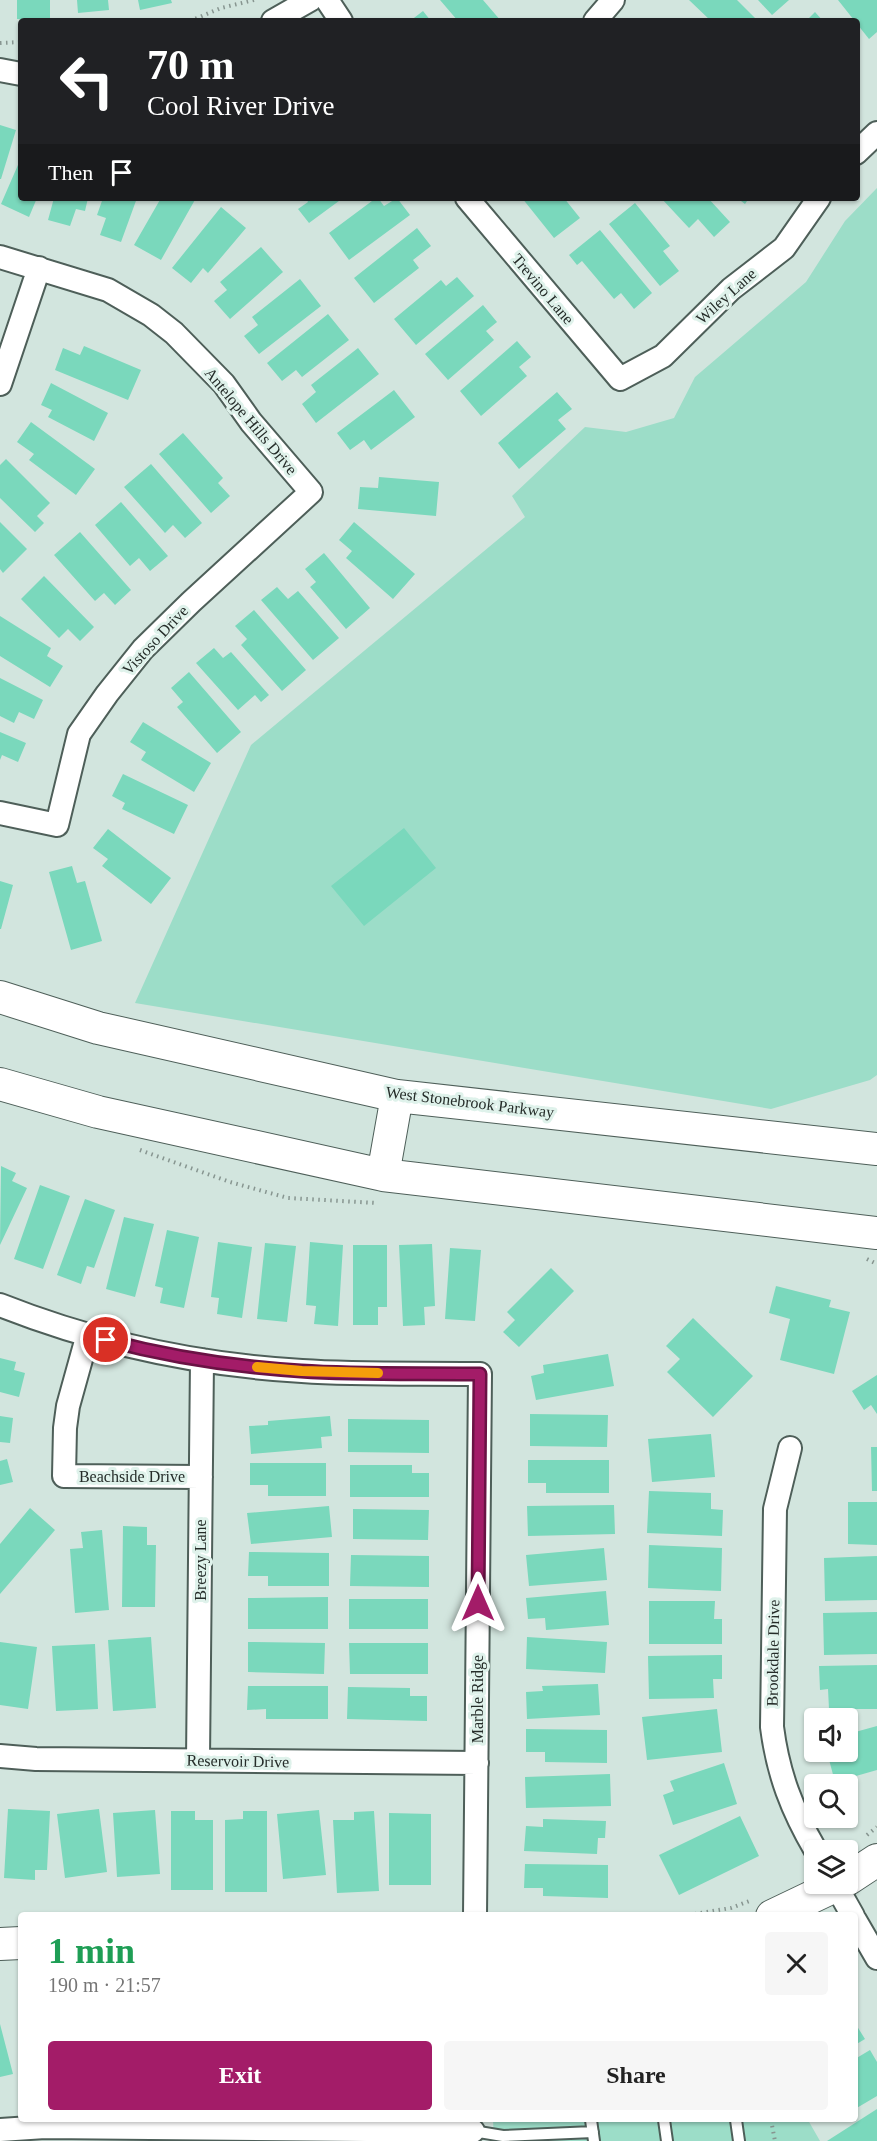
<!DOCTYPE html>
<meta charset="utf-8">
<style>
body{margin:0;font-family:"Times New Roman",serif;background:#f6f6f6;color:#222;height:100vh;display:flex;flex-direction:column;font-size:22px;white-space:nowrap}
*{box-sizing:border-box;margin:0}
p{font-size:20px;color:#767676}
.icon{flex:none;width:33px;height:33px;fill:none;stroke:currentColor;stroke-width:2;stroke-linecap:round;stroke-linejoin:round}
.map{position:relative;flex:1;overflow:hidden}
.details{position:absolute;left:18px;top:1912px;width:840px;height:210px;display:flex;flex-direction:column;background:#fff;border-radius:6px;box-shadow:0 2px 4px #0004}
.details>*{flex:none}
.top-card{position:absolute;left:18px;top:18px;width:842px;height:183px;border-radius:6px;box-shadow:0 2px 4px #0004;background:#202124;color:#fff;overflow:hidden}
.tools{position:absolute;left:804px;top:1708px;display:grid;gap:12px}
.tools a{display:grid;place-items:center;width:54px;height:54px;border-radius:6px;background:#fff;box-shadow:0 2px 4px #0004;font-size:30px}
.pin{position:absolute;display:grid;place-items:center;width:51px;height:51px;color:#fff;margin:-26px;border:3px solid #fff;border-radius:50%;box-shadow:0 2px 6px #0007}
.me{position:absolute;width:66px;margin:-33px;rotate:0deg;stroke-linejoin:round;filter:drop-shadow(0 0 4px #0008)}
.turn{display:flex;align-items:center;gap:21px;height:126px;padding:0 30px;font-size:27px}
.turn .icon{width:78px;height:78px;stroke-width:2.5}
.turn b{display:block;font-size:42px;line-height:51px}
.then{display:flex;align-items:center;height:57px;padding:0 30px;background:#0003;gap:12px;font-size:22px}
.round{display:grid;place-items:center;flex:none;width:63px;height:63px;border-radius:6px;background:#f6f6f6}
.headline{display:flex;align-items:center;justify-content:space-between;height:102px;padding:0 30px}
h1{font-size:36px;font-weight:800;line-height:45px;color:#1e9e55}
.cta{display:flex;gap:12px;margin-top:auto;padding:12px 30px}
.cta a{flex:1;height:69px;border-radius:6px;background:#a31c68;color:#fff;font-size:24px;font-weight:800;line-height:69px;text-align:center}
.cta a+a{background:#f6f6f6;color:#222}
.map>svg:first-child{display:block}
</style>
<div class="map">
<svg width="877" height="2141" viewBox="0 0 877 2141">
<rect width="100%" height="100%" fill="#d2e5de"/>
<path fill="#9cddc8" d="M877 188V1075L870 1080 771 1109 135 1003 251 745 525 517 512 496 585 427 626 432 674 418 695 377 806 282 845 221Z
M493 2120H808L820 2141H494Z"/>
<path fill="#7ad8bc" d="M17 0H50V20L17 19Z
M77 0H108L109 10 78 13Z
M138 0H171L172 3 140 10Z
M440 0H483L501 21H458Z
M689 0H737L755 18 752 21H711Z
M758 0H789L772 15Z
M838 0H877V32L869 39Z
M423 11 431 21H410Z
M815 12 823 21H806Z
M0 125 16 130 1 179H0Z
M21 158V198H37L29 217 1 204Z
M54 198H88L85 211 76 209 70 226 48 220Z
M103 198H137L121 242 100 235 106 218 97 215Z
M161 198H196L161 260 134 245Z
M306 198H343L309 223 298 209 308 202Z
M376 198H378L384 206 397 198 410 215 349 260 329 233Z
M522 198H564L580 218 554 238Z
M661 198H708L730 222 714 237 698 219 689 228Z
M737 198H749L745 204Z
M635 203 670 246 663 251 679 271 660 286 609 224Z
M221 207 246 228 208 273 203 268 191 283 172 268Z
M417 228 431 246 413 260 419 268 374 303 354 278Z
M600 230 652 293 634 309 621 293 614 299 582 261 577 265 569 255Z
M261 247 283 272 230 319 214 301 227 290 220 282Z
M457 277 474 296 416 345 394 319 441 280 446 286Z
M300 279 321 306 259 354 244 336 258 325 252 317Z
M483 305 497 322 486 331 494 340 448 380 425 354Z
M328 314 349 340 302 377 296 370 282 381 267 363Z
M517 341 531 357 519 367 527 376 481 416 460 391Z
M84 346 141 370 128 400 55 370 63 348 80 355Z
M358 348 379 374 316 423 302 404 316 392 311 385Z
M51 383 108 413 94 441 48 417 52 410 41 405Z
M394 390 415 417 371 450 364 440 350 450 337 433Z
M557 392 572 409 558 420 566 429 519 469 498 443Z
M31 422 95 469 76 495 29 460 34 454 17 442Z
M183 433 223 478 218 483 230 496 211 513 159 454Z
M6 459 50 503 37 516 44 523 35 532 0 498V465Z
M151 464 202 523 185 538 173 525 165 533 124 487Z
M379 477 439 482 436 516 358 509 360 487 378 488Z
M121 502 168 556 150 571 139 558 130 566 95 525Z
M0 522 27 549 3 573 0 569Z
M354 522 415 574 393 599 346 558 352 551 339 540Z
M80 532 131 590 115 605 104 593 95 601 54 555Z
M324 553 370 608 346 629 310 587 316 582 305 569Z
M44 576 94 627 80 641 68 629 59 638 21 599Z
M277 587 288 599 298 591 339 638 313 660 261 600Z
M254 610 306 670 282 691 241 645 247 639 235 626Z
M0 616 51 648 47 656 63 666 50 687 0 656Z
M214 648 223 658 231 652 269 695 261 702 255 695 238 710 196 663Z
M189 672 241 732 217 753 177 707 183 702 171 688Z
M0 678 43 700 34 719 19 712 14 723 0 716Z
M143 722 211 763 194 792 141 760 146 752 130 742Z
M0 732 26 743 18 762 2 755 0 760Z
M123 774 188 805 174 834 122 809 125 803 112 796Z
M404 828 436 868 364 926 331 886Z
M108 829 171 878 151 904 102 866 108 859 93 848Z
M72 866 77 883 85 881 102 941 71 950 49 872Z
M0 881 13 885 1 929H0Z
M1 1166 16 1173 12 1181 27 1188 0 1245Z
M40 1185 70 1196 43 1269 14 1259Z
M85 1199 115 1210 94 1268 87 1266 81 1284 57 1275Z
M124 1217 154 1224 135 1297 106 1289Z
M167 1230 199 1237 184 1308 160 1303 163 1288 155 1286Z
M218 1242 252 1247 242 1318 217 1314 219 1298 211 1297Z
M310 1242 343 1245 338 1326 314 1324 316 1306 306 1305Z
M265 1243 296 1246 287 1322 257 1319Z
M432 1244 435 1306 424 1307 425 1325 403 1326 399 1245Z
M353 1245H387V1307H378V1325H353Z
M450 1248 481 1250 475 1321 445 1319Z
M551 1268 574 1291 519 1347 503 1332 515 1320 507 1312Z
M776 1286 831 1300 829 1307 850 1312 834 1374 780 1360 790 1319 769 1313Z
M693 1318 753 1376 713 1417 667 1372 680 1359 666 1346Z
M608 1354 614 1386 536 1400 531 1376 544 1373 543 1365Z
M0 1358 16 1362 14 1370 25 1373 19 1397 0 1392Z
M877 1375V1414L871 1405 864 1410 852 1391Z
M530 1414 608 1415 607 1447 530 1446Z
M0 1416 13 1418 10 1443 0 1442Z
M330 1416 332 1436 321 1437 322 1448 251 1454 249 1426 268 1425V1421Z
M348 1419 429 1420V1453L348 1452Z
M711 1434 715 1477 652 1482 648 1439Z
M871 1447H877V1491H872Z
M7 1459 13 1482 0 1485V1461Z
M528 1460H609V1493H546V1483H528Z
M250 1463H326V1496H268V1485H250Z
M350 1465H412V1473H429V1497H350Z
M649 1491 711 1493V1509L723 1510 722 1536 647 1533Z
M848 1502H877V1545L848 1544Z
M614 1505 615 1534 528 1536 527 1506Z
M329 1506 332 1537 251 1544 247 1513Z
M30 1508 55 1530 0 1594V1544Z
M353 1509 429 1510 428 1540 353 1539Z
M123 1526 147 1527V1545H156L155 1607H122Z
M102 1530 109 1610 75 1613 70 1549 83 1548 81 1532Z
M649 1545 722 1548 721 1591 648 1588Z
M604 1548 607 1580 529 1586 526 1555Z
M249 1552 329 1553V1586H268V1576H248Z
M351 1555 429 1556V1587L350 1586Z
M877 1556V1600L825 1601 824 1558Z
M606 1591 609 1625 546 1630 545 1618 528 1619 526 1598Z
M328 1597V1629H248V1598Z
M349 1599H428V1629H349Z
M649 1601H715L714 1619H722V1644H649Z
M877 1612V1654L824 1655 823 1613Z
M151 1637 156 1708 113 1711 108 1640Z
M527 1637 607 1642 605 1673 526 1669Z
M0 1642 37 1647 28 1709 0 1705Z
M248 1642 325 1643 324 1674 248 1672Z
M349 1643H428V1674H350Z
M95 1644 98 1709 56 1711 52 1646Z
M722 1655V1679H713L714 1698 649 1699 648 1656Z
M877 1665V1709H829L828 1689 820 1690 819 1666Z
M598 1684 600 1715 527 1719 526 1692 543 1691 542 1686Z
M248 1686H328V1719H266V1709L247 1710Z
M348 1687 410 1688V1696H427V1721L347 1719Z
M717 1709 722 1752 647 1760 642 1717Z
M877 1726V1770L835 1782 827 1752H848V1734Z
M526 1729 607 1730V1763L545 1762V1752H526Z
M724 1763 737 1804 673 1825 663 1795 674 1791 670 1781Z
M610 1774 611 1806 526 1808 525 1777Z
M8 1809 50 1811 47 1870H35V1880L4 1878Z
M99 1809 107 1872 65 1878 57 1814Z
M155 1810 160 1874 117 1877 113 1813Z
M319 1810 326 1875 283 1879 277 1814Z
M171 1811H195V1820H213V1890H171Z
M243 1811H267V1892H225V1820L243 1819Z
M374 1811 379 1891 337 1893 333 1820H354V1812Z
M389 1813 431 1814V1885H389Z
M740 1816 759 1856 679 1895 659 1855Z
M543 1819 606 1821 605 1838H598L597 1854 524 1851 526 1826 543 1827Z
M525 1864 608 1865V1898L543 1896V1888H524Z
M855 2023 865 2039 855 2045Z
M0 2024 13 2074 0 2077Z
M870 2050 877 2062V2096L855 2109V2059Z
M877 2109V2141H827Z"/>
<g fill="none" stroke-linecap="round" stroke-linejoin="round">
<defs>
<path id="lane" d="M591 2120 594 2141
M664 2120 667 2141
M736 2120 739 2141
M473 2131 503 2136 593 2132"/>
<path id="street" d="M327 0 341 21
M273 21 310 0
M595 21 613 0
M0 70 21 74
M856 153 877 133
M467 198 620 379 663 356 731 289 784 248 819 198
M0 257 108 290 151 315 174 333 224 384 251 422 311 492 191 602 143 649 107 694 79 734 57 825 0 813
M0 384 39 268
M0 1305C96 1343 199 1365 302 1371 361 1375 421 1373 480 1374L475 1916
M88 1334 68 1406 65 1428 64 1476 201 1477
M790 1448 775 1509 772 1727C778 1774 792 1810 816 1851
M0 1756 36 1759 477 1763
M198 1760 202 1360
M835 1884 853 1916
M855 1920 877 1958
M0 2130 45 2127 473 2131"/>
<path id="secondary" d="M0 997 98 1028 397 1096 877 1149
M0 1084 98 1112 383 1175 877 1233
M383 1175 397 1096
M848 1879 877 1860
M772 1916 839 1884
M0 1944 21 1943"/>
</defs>
<use href="#lane" stroke="#4e5f59" stroke-width="14"/>
<use href="#street" stroke="#4e5f59" stroke-width="26"/>
<use href="#secondary" stroke="#4e5f59" stroke-width="34"/>
<path stroke="#879590" stroke-width="4" stroke-dasharray="1.5 4.5" stroke-linecap="butt" d="M190 21 221 8 254 0
M0 43 21 42
M140 1150 230 1182 288 1198 377 1203
M867 1259 877 1264
M867 1835 877 1827
M843 1850V1844L853 1843
M683 1916 731 1908 752 1900
M771 2120 775 2141"/>
<use href="#lane" stroke="#fff" stroke-width="10"/>
<use href="#street" stroke="#fff" stroke-width="22"/>
<use href="#secondary" stroke="#fff" stroke-width="32"/>
</g>
<g fill="none" stroke-linecap="round" stroke-linejoin="round">
<defs>
<path id="route" d="M106 1340C170 1357 236 1367 301 1371 360 1375 420 1373 480 1374L478 1603"/>
</defs>
<use href="#route" stroke="#6a1244" stroke-width="15"/>
<use href="#route" stroke="#a31c68" stroke-width="10"/>
<path stroke="#f59e0b" stroke-width="10" d="M257 1367 302 1371 378 1373"/>
</g>
<g text-anchor="middle" dominant-baseline="central" stroke-width="6" stroke-linejoin="round" paint-order="stroke">
<g font-size="16" fill="#252c29" stroke="#dff2eb">
<text transform="translate(543 289) rotate(50)">Trevino Lane</text>
<text transform="translate(726 296) rotate(-42)">Wiley Lane</text>
<text transform="translate(251 421) rotate(50)">Antelope Hills Drive</text>
<text transform="translate(155 640) rotate(-47)">Vistoso Drive</text>
<text transform="translate(470 1102) rotate(7)">West Stonebrook Parkway</text>
<text x="132" y="1476">Beachside Drive</text>
<text transform="translate(200 1560) rotate(-90)">Breezy Lane</text>
<text transform="translate(773 1653) rotate(-89)">Brookdale Drive</text>
<text transform="translate(477 1699) rotate(-90)">Marble Ridge</text>
<text transform="translate(238 1761) rotate(1)">Reservoir Drive</text>
</g>
</g>
</svg>
<div class="tools">
<a><svg class="icon" aria-label="sound" viewBox="0 0 24 24"><path d="M4 9h4l5-4v14l-5-4H4zM17 9q2 3 0 6"/></svg></a>
<a><svg class="icon" aria-label="search" viewBox="0 0 24 24"><circle cx="10" cy="10" r="6"/><path d="M15 15l6 6"/></svg></a>
<a><svg class="icon" aria-label="layers" viewBox="0 0 24 24"><path d="M12 4l9 5-9 5-9-5zM3 14l9 5 9-5"/></svg></a>
</div>
<div class="pin" style="left:106px;top:1340px;background:#d93025"><svg class="icon" aria-label="arrive" viewBox="0 0 24 24"><path d="M6 21V4h12l-3 4 3 4H6"/></svg></div>
<svg class="me" style="left:478px;top:1603px" viewBox="-20 -20 40 40"><path d="M0-17L14 15 0 8-14 15z" fill="#a31c68" stroke="#fff" stroke-width="4"/></svg>
<div class="top-card">
<div class="turn"><svg class="icon" aria-label="left" viewBox="0 0 24 24"><path d="M17 20v-9H6M10 6l-5 5 5 5"/></svg><div><b>70 m</b>Cool River Drive</div></div>
<div class="then">Then<svg class="icon" aria-label="arrive" viewBox="0 0 24 24"><path d="M6 21V4h12l-3 4 3 4H6"/></svg></div>
</div>
<section class="details">
<div class="headline"><div><h1>1 min</h1><p>190 m · 21:57</p></div><a class="round"><svg class="icon" aria-label="close" viewBox="0 0 24 24"><path d="M6 6l12 12M18 6L6 18"/></svg></a></div>
<div class="cta"><a>Exit</a><a>Share</a></div>
</section>
</div>
